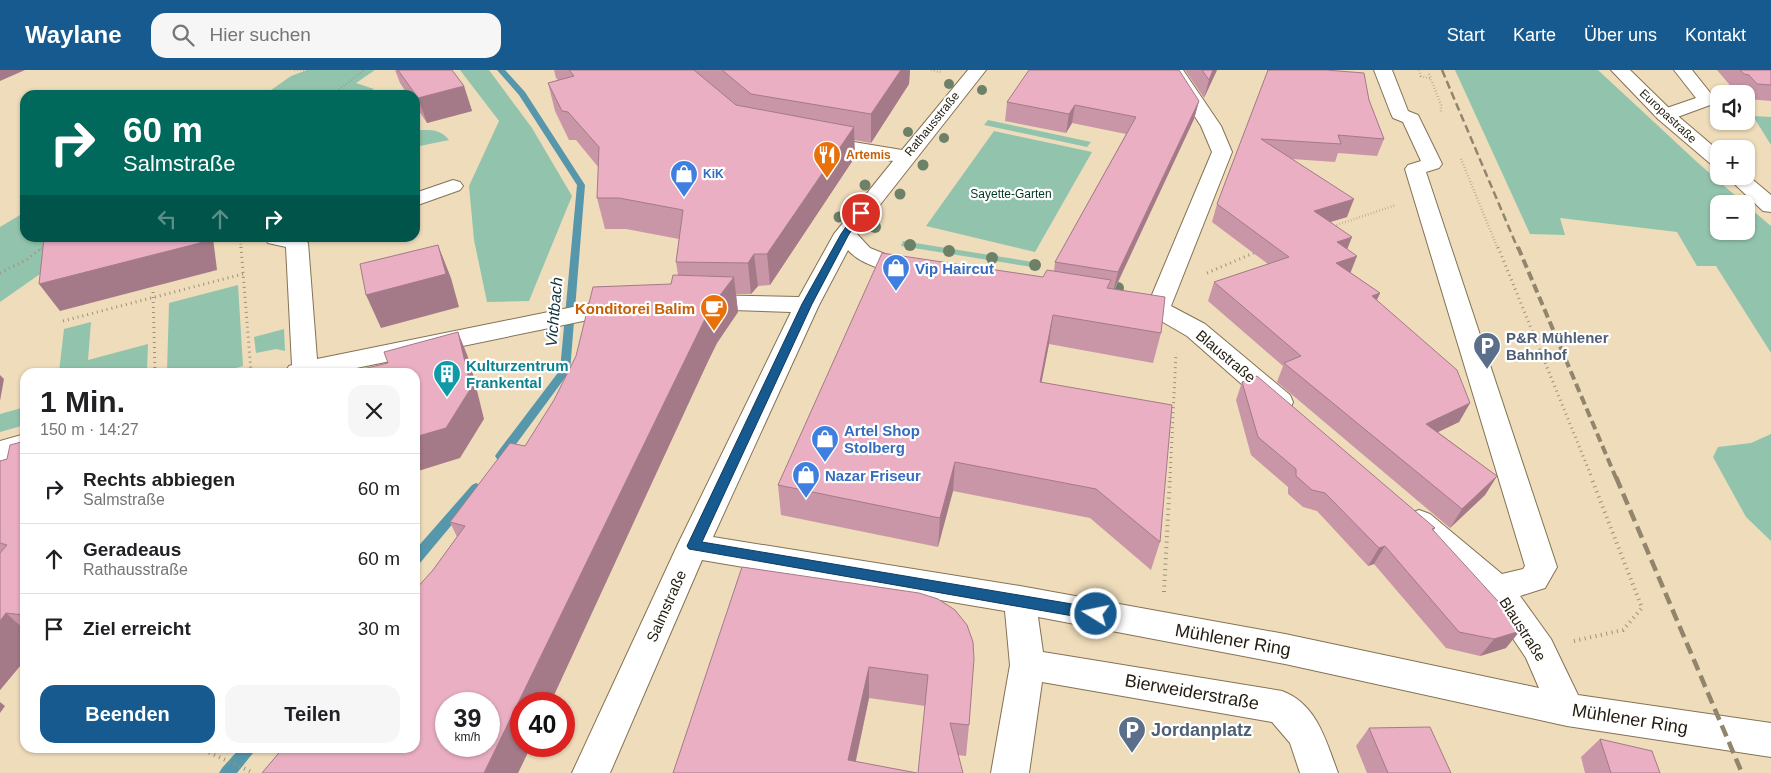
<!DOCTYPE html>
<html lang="de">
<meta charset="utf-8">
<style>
body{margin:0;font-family:Arial,sans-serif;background:#f6f6f6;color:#202124;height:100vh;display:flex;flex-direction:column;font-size:19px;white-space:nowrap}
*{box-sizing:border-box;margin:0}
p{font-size:16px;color:#757577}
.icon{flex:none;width:28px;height:28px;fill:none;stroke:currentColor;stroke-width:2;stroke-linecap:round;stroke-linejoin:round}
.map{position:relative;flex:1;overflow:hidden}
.drawer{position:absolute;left:20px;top:298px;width:400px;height:385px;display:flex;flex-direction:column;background:#fff;border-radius:15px;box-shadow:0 1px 4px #0004}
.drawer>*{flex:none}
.guide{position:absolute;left:20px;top:20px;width:400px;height:152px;border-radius:15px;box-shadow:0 1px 4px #0004;background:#00695c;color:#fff;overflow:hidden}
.fabs{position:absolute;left:1710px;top:15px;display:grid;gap:10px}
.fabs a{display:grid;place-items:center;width:45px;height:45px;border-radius:10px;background:#fff;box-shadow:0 1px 4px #0004;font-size:25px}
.speed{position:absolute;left:435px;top:622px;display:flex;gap:10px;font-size:25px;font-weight:700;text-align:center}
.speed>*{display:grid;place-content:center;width:65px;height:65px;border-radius:50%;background:#fff;box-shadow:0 1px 4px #0004;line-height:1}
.speed small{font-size:12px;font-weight:400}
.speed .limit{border:8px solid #d22;background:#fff;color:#111}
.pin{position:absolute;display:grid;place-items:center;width:42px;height:42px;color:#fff;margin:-21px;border:2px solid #fff;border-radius:50%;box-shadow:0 1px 5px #0007}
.me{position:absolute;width:55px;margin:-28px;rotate:280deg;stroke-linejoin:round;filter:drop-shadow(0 0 4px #0008)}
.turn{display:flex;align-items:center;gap:18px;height:105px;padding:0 20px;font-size:22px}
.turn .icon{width:65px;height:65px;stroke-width:2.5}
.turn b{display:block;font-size:35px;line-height:42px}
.lanes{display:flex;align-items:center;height:48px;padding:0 20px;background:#0003;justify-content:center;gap:25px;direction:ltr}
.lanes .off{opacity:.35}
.round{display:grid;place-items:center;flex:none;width:52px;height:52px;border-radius:15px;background:#f6f6f6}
.summary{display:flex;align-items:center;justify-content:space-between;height:85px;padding:0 20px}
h1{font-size:30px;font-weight:600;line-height:38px}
.cta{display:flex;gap:10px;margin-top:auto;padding:10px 20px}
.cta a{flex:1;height:58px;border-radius:15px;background:#175a8f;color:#fff;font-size:20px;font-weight:600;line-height:58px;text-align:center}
.cta a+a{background:#f6f6f6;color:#202124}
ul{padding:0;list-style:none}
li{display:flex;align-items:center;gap:15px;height:70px;padding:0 20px;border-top:1px solid #e0e0e0}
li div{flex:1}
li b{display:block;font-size:19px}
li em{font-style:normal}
header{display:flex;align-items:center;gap:30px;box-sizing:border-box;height:70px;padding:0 25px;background:#175a8f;color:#fff}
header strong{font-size:24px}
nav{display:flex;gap:28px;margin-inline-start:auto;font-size:18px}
.search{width:350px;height:45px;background:#f6f6f6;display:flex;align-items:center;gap:12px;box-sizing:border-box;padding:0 18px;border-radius:15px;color:#757577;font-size:19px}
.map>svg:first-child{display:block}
</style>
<header>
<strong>Waylane</strong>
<div class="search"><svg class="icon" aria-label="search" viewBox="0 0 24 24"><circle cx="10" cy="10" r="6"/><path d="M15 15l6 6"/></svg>Hier suchen</div>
<nav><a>Start</a><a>Karte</a><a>Über uns</a><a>Kontakt</a></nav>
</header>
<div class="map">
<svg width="1771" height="703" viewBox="0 0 1771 703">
<rect width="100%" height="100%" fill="#efdcbb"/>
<path fill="#92c4ad" d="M307 0H375L356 13 374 19 362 25H264L291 6Z
M460 0H489L532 58 572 126 529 231 487 232 474 170 469 116 499 51Z
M1455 0H1598L1697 92 1745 134H1719V161H1746V135L1771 156V283L1716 196H1697L1677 162 1560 148 1565 165 1530 164Z
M1753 46 1771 47V75Z
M988 50 1091 72 1087 77 984 55Z
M415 60C429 60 440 58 449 70L415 77Z
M994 61 1092 82 1035 182 926 156Z
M25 142V168H131L73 181 0 232V157Z
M903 171 1039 193 1038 198 901 176Z
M238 215 243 296 221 302H167L169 233Z
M91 252 88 290 148 274 147 302H59L64 259Z
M284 259 285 281 276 279 256 283 254 267Z
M25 337V355L0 362V344Z
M1771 364V471L1746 447 1713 387 1718 377 1751 373Z"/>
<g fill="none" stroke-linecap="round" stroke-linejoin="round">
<path fill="#5797ab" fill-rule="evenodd" d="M497 0H505L525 22 585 115 570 301 505 389H497L495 386 497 383 560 300 577 115 519 25Z
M476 413 480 415 482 418 480 421 420 493 415 494V480L472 415Z
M240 678H257L237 703H219L222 698Z"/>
<defs>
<path id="minor" d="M968 0H986L857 164 870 178 895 188 923 193 927 198 923 203C903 208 861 196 848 180L819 235 713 467 1020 516 1285 564 1539 618 1526 588 1486 528 1408 460 1404 452 1408 444 1419 440 1430 444 1502 504 1523 499 1525 496 1405 99 1408 95 1421 91 1403 52 1393 48 1391 44 1374 0H1392L1408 41 1418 45 1420 49 1442 94 1439 98 1426 102 1557 497 1545 518 1520 526 1551 569 1578 625 1771 653V687L1567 656 1285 594 1038 547 1043 582 1282 621C1317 634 1326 671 1338 703H1300L1290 673 1272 652 1042 612 1029 703H991L1010 595 1005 541 702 490 610 703H572L677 476 791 242 700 239 691 237 688 232 691 227 700 225 799 227 834 164 893 91 810 76 807 72 810 68 817 66 902 80Z
M1165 0H1183L1221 56 1232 82 1171 236 1205 254 1290 325 1293 332 1290 339 1280 341 1270 339 1187 266 1149 244 1146 239 1212 82 1201 56Z
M1674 0H1692L1716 30 1713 34 1672 49 1665 51 1658 49 1656 45 1658 41 1696 28Z
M453 110 460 112 463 116 460 120 415 136V123Z
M265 168H302L308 173 317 289 622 227 631 230 634 235 631 240 622 243 337 302H285L289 296 292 295 286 177 268 173Z
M25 364V384L0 391V371Z"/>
<path id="major" d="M1611 0H1630L1672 41 1719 81V97L1712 95 1658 49Z
M1746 104 1771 125V142L1763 141 1726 106H1746Z"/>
</defs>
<use href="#minor" stroke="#847254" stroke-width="2"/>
<use href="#major" stroke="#847254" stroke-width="2"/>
<path stroke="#9f9178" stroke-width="2.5" stroke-dasharray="0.5 2.5" stroke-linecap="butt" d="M294 0H305
M931 0 941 2
M1419 0 1421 6 1431 9
M1429 4 1441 35V43
M332 25 364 0
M1461 89 1498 179
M1331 157 1396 135
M240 168 241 179
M41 179 46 175"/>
<path stroke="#9f9178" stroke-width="3" stroke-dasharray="1 4" stroke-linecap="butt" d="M241 177 251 302
M1498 177 1592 408
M0 203 26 190 43 177
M1207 203 1256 182
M153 222 155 302
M63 251 243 204
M1170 408 1176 283"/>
<path stroke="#9f9178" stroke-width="4" stroke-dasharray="1 4.5" stroke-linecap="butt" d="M1164 522 1170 407
M1574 571 1623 560 1642 538 1591 407
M199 678 254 703"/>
<use href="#minor" fill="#fff" fill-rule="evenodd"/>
<use href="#major" fill="#fff" fill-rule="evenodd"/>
<path stroke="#92856d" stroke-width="2.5" stroke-dasharray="8 4" stroke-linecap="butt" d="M1442 0 1518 179"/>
<path stroke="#92856d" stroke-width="4" stroke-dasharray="9 4.5" stroke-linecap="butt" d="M1518 177 1616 408"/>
<path stroke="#92856d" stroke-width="4.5" stroke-dasharray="12 6" stroke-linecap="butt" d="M1616 407 1742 703"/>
</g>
<g fill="#6d8168">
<circle cx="949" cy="14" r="5"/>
<circle cx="982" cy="20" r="5"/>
<circle cx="908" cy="62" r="5"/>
<circle cx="944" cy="68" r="5"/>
<circle cx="923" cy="95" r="5.5"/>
<circle cx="865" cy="115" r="5.5"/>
<circle cx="900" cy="124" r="5.5"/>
<circle cx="839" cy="147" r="5.5"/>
<circle cx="875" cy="157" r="6"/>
<circle cx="910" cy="175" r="6"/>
<circle cx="949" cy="181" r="6"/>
<circle cx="992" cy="188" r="6"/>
<circle cx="1035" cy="195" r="6"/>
<circle cx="1118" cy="218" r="6"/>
</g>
<path fill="#c996a7" d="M395 0H452L464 16 472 41 427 53 415 35V25H408L400 13Z
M554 0H910L909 14 871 73 854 70 855 87 770 215 758 216 751 224H736L738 242 717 273 521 676H531L518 703H262L433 500 457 467 450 452 525 376 678 205 676 192 679 169 626 159H605L597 128 599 98 576 70H569L555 41 548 13 558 10 556 8Z
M1185 0H1217L1204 28Z
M1268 0 1369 30 1384 69 1377 86 1338 83 1335 92 1292 89 1347 147 1330 152 1347 179 1350 202 1380 223 1377 230 1470 333 1459 352 1438 362 1497 406 1485 425 1450 458 1277 312 1283 296 1208 231 1214 212 1268 194 1212 152 1217 134Z
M1717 0H1771V31L1747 29 1746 24H1742L1739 20H1734Z
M1199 31 1194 49 1115 219 1161 263 1153 293 1049 274 1041 312 1160 472 1151 500 1090 448 953 421 938 477 781 445 778 415 1043 207 1054 201 1055 192 1126 64 1072 53 1066 63 1005 51 1007 32Z
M1242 312 1435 458 1433 461 1506 578 1480 586 1446 578 1374 494 1368 496 1317 441 1303 437 1288 424V417L1251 385 1236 330Z
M25 371V590L0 620V391L7 389Z
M919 523 969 655 966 686 958 685 925 636 869 628 856 691 673 703Z
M1369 658 1451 703H1367L1356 676Z
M1600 669 1660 703H1585L1581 687Z"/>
<path fill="#a47a88" d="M0 0H25L0 11Z
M901 0H910L909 14 871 73V44Z
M1213 0H1217L1204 28 1209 10Z
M464 16 472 41 427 53 418 28Z
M1199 31 1194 49 1113 222 1118 202Z
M1075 35 1072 53 1066 63 1069 44Z
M854 57 855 87 770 215 767 184Z
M1354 129 1347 147 1307 159 1314 141Z
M1352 167 1345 185 1337 172Z
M200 168H213L217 200 60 241 39 214Z
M438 175 451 208 459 237 381 258 366 225Z
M754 184 758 216 751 224 748 193Z
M1357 186 1350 204 1336 193Z
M734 207 738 242 717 273 710 287 550 634H521V676H531L518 703H484L704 251 711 237Z
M1380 223 1371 242 1372 226Z
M1053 245 1049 274 1036 341 1040 312Z
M458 262 470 292 484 349 460 388 415 402V367Z
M0 305 4 309 0 331Z
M1470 333 1459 352 1415 373 1426 354Z
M955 392 953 421 938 477 940 448Z
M1497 406 1485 425 1450 458 1462 439Z
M1385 476 1374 494 1368 496 1379 478Z
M6 543 25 560V590L0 620V551Z
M1520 561 1506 578 1480 586 1494 569Z
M869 597V628L853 703 848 690Z
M0 632 5 636 0 643Z"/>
<path fill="#eaafc2" stroke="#a47a88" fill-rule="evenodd" d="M398 0H452L464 16 418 28Z
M569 0H694L736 35 854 57 767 184H754L748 193 676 192 683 140 619 128H597L599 77 568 42 562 41 548 13 574 6Z
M722 0H901L871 44 751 24Z
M1029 0H1179L1199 31 1118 202 1055 192 1136 47 1075 35 1069 44 1007 32Z
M1202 0H1213L1209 10Z
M1268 0H1326L1364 3 1369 30 1384 69 1338 65 1341 74 1261 69 1354 129 1314 141 1352 167 1337 172 1357 186 1336 193 1380 223 1372 226 1457 300 1470 333 1426 354 1497 406 1462 439 1284 293 1301 286 1214 212 1289 187 1217 134Z
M1740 0H1771V15L1757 14 1749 5 1744 4Z
M44 168H200V173L39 214Z
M438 175 446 204 366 225 360 194Z
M882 183 1043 207 1047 200 1111 210 1107 218 1165 227 1161 263 1053 245 1040 312 1172 335 1160 472 1096 419 955 392 940 448 778 415Z
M673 205 734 207 711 237 704 251 484 703H262L283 678H415V520L433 500 465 456 450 452 510 373 525 376 554 330 576 286 593 217 671 214ZM446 634H489V676H446Z
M458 262 471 318 446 358 415 367V302H350L388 293 384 282Z
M1257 306 1435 458 1432 459 1506 540 1520 561 1494 569 1459 562 1385 476 1379 478 1325 423 1312 420 1296 406V399L1258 367 1242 312Z
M25 371V543L24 545 6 543 0 551V483L7 475 0 473V391L7 389 10 375Z
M742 497 919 523 938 529 955 540 967 555 973 572 974 589 969 655 950 653 963 703H918L928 605 869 597 848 690 917 703H673Z
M1430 657 1451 703H1388L1369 658Z
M1600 669 1652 681 1660 703H1611Z"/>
<path fill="#175a8f" stroke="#0f3a5d" d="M861 140 865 143 849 164 812 234 702 472 1096 538 1100 540 1102 544 1100 548 1096 550 689 479 687 476 802 234 841 164 857 141Z"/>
<defs>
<symbol id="restaurant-pin" viewBox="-11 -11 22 30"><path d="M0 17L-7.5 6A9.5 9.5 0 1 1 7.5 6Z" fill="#e8710a" stroke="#fff"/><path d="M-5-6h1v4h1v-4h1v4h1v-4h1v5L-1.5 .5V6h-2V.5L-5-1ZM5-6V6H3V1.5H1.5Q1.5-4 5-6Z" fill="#fff"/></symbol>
<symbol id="shop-pin" viewBox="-11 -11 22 30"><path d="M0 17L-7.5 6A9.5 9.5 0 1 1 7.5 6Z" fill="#3f7fe0" stroke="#fff"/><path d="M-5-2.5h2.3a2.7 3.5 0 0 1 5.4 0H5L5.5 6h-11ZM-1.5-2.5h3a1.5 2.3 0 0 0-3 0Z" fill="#fff"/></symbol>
<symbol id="cafe-pin" viewBox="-11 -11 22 30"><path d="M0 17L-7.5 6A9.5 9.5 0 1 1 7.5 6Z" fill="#e8710a" stroke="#fff"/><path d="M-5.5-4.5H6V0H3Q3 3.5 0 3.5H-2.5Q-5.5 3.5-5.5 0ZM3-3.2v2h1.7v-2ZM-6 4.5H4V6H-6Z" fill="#fff"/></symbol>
<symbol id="parking-pin" viewBox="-11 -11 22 30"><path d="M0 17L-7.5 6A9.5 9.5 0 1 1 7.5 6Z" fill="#5c6f8a" stroke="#fff"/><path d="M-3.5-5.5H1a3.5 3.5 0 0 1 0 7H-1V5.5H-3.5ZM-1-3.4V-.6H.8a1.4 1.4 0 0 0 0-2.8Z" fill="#fff"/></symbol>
<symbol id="building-pin" viewBox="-11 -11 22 30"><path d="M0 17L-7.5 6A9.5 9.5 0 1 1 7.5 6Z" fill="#0f9aa8" stroke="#fff"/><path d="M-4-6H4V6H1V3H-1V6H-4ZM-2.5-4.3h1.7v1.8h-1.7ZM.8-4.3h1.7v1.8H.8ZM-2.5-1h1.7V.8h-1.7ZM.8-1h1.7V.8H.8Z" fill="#fff"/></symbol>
</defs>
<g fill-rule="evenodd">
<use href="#restaurant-pin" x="811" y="69" width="32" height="43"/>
<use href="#shop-pin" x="668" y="88" width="32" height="43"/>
<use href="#shop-pin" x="880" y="182" width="32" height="43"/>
<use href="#cafe-pin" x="698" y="222" width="32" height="43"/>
<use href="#parking-pin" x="1471" y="260" width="32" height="43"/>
<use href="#building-pin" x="431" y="288" width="32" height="43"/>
<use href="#shop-pin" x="809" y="353" width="32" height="43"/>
<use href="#shop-pin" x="790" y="389" width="32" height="43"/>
<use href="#parking-pin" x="1116" y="644" width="32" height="43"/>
</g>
<g text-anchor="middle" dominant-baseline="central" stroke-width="4.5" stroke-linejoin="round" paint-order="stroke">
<g font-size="12" fill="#231d10" stroke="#fff">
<text transform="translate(1668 46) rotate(43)">Europastraße</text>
<text transform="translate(932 54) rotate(-51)">Rathausstraße</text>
</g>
<g font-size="12" font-weight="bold" fill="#c56008" stroke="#fff" text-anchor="start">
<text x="846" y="85">Artemis</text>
</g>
<g font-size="12" font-weight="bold" fill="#366cbe" stroke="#fff" text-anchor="start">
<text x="703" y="104">KiK</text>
</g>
<g font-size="12" fill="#023725" stroke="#fff">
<text x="1011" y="124">Sayette-Garten</text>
</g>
<g font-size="15" font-weight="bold" fill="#366cbe" stroke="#fff" text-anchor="start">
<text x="915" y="198">Vip Haircut</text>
<text x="844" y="360">Artel Shop<tspan x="844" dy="17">Stolberg</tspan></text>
<text x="825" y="405">Nazar Friseur</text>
</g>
<g font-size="15" font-weight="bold" fill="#c56008" stroke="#fff" text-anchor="end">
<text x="695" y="238">Konditorei Balim</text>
</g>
<g font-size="15" font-weight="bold" fill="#4e5e75" stroke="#fff" text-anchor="start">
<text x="1506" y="267">P&amp;R Mühlener<tspan x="1506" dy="17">Bahnhof</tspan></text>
</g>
<g font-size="15" fill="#231d10" stroke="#fff">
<text transform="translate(1226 286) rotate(40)">Blaustraße</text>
<text transform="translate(666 536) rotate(-66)">Salmstraße</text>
<text transform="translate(1523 559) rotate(57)">Blaustraße</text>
</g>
<g font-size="15" font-weight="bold" fill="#0d838f" stroke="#fff" text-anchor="start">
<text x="466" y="295">Kulturzentrum<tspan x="466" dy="17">Frankental</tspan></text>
</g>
<g font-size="16" font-style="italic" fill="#15343e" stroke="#fff">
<text transform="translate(554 242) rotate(-85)">Vichtbach</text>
</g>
<g font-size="18" fill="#231d10" stroke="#fff">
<text transform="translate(1233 570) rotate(10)">Mühlener Ring</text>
<text transform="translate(1192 622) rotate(10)">Bierweiderstraße</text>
<text transform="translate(1630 649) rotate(9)">Mühlener Ring</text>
</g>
<g font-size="18" font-weight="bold" fill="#4e5e75" stroke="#fff" text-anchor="start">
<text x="1151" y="660">Jordanplatz</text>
</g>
</g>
</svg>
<div class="fabs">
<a><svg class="icon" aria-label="sound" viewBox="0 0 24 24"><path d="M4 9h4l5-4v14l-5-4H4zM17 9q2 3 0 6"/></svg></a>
<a>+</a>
<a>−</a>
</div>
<div class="speed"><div>39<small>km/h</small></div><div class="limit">40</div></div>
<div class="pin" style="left:861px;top:143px;background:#d93025"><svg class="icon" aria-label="arrive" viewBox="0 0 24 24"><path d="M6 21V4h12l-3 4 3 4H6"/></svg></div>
<svg class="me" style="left:1096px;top:544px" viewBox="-20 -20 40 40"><circle r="17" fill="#175a8f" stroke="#fff" stroke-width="3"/><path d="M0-11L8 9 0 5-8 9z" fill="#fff"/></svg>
<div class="guide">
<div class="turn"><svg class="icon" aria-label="right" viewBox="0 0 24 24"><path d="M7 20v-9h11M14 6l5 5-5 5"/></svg><div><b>60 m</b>Salmstraße</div></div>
<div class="lanes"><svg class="icon off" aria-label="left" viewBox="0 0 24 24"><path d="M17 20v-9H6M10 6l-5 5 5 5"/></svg><svg class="icon off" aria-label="ahead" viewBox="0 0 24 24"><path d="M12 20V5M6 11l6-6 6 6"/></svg><svg class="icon" aria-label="right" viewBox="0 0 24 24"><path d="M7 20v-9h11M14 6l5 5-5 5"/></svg></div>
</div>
<section class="drawer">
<div class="summary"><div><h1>1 Min.</h1><p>150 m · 14:27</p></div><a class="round"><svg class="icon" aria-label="close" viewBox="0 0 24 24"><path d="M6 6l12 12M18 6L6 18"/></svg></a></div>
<ul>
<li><svg class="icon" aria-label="right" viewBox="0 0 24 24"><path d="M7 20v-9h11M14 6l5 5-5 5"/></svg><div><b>Rechts abbiegen</b><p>Salmstraße</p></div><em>60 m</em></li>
<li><svg class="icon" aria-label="ahead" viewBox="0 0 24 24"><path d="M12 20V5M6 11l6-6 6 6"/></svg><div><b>Geradeaus</b><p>Rathausstraße</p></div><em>60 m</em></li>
<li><svg class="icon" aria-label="arrive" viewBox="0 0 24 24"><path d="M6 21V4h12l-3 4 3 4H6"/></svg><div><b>Ziel erreicht</b></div><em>30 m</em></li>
</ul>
<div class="cta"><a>Beenden</a><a>Teilen</a></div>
</section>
</div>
